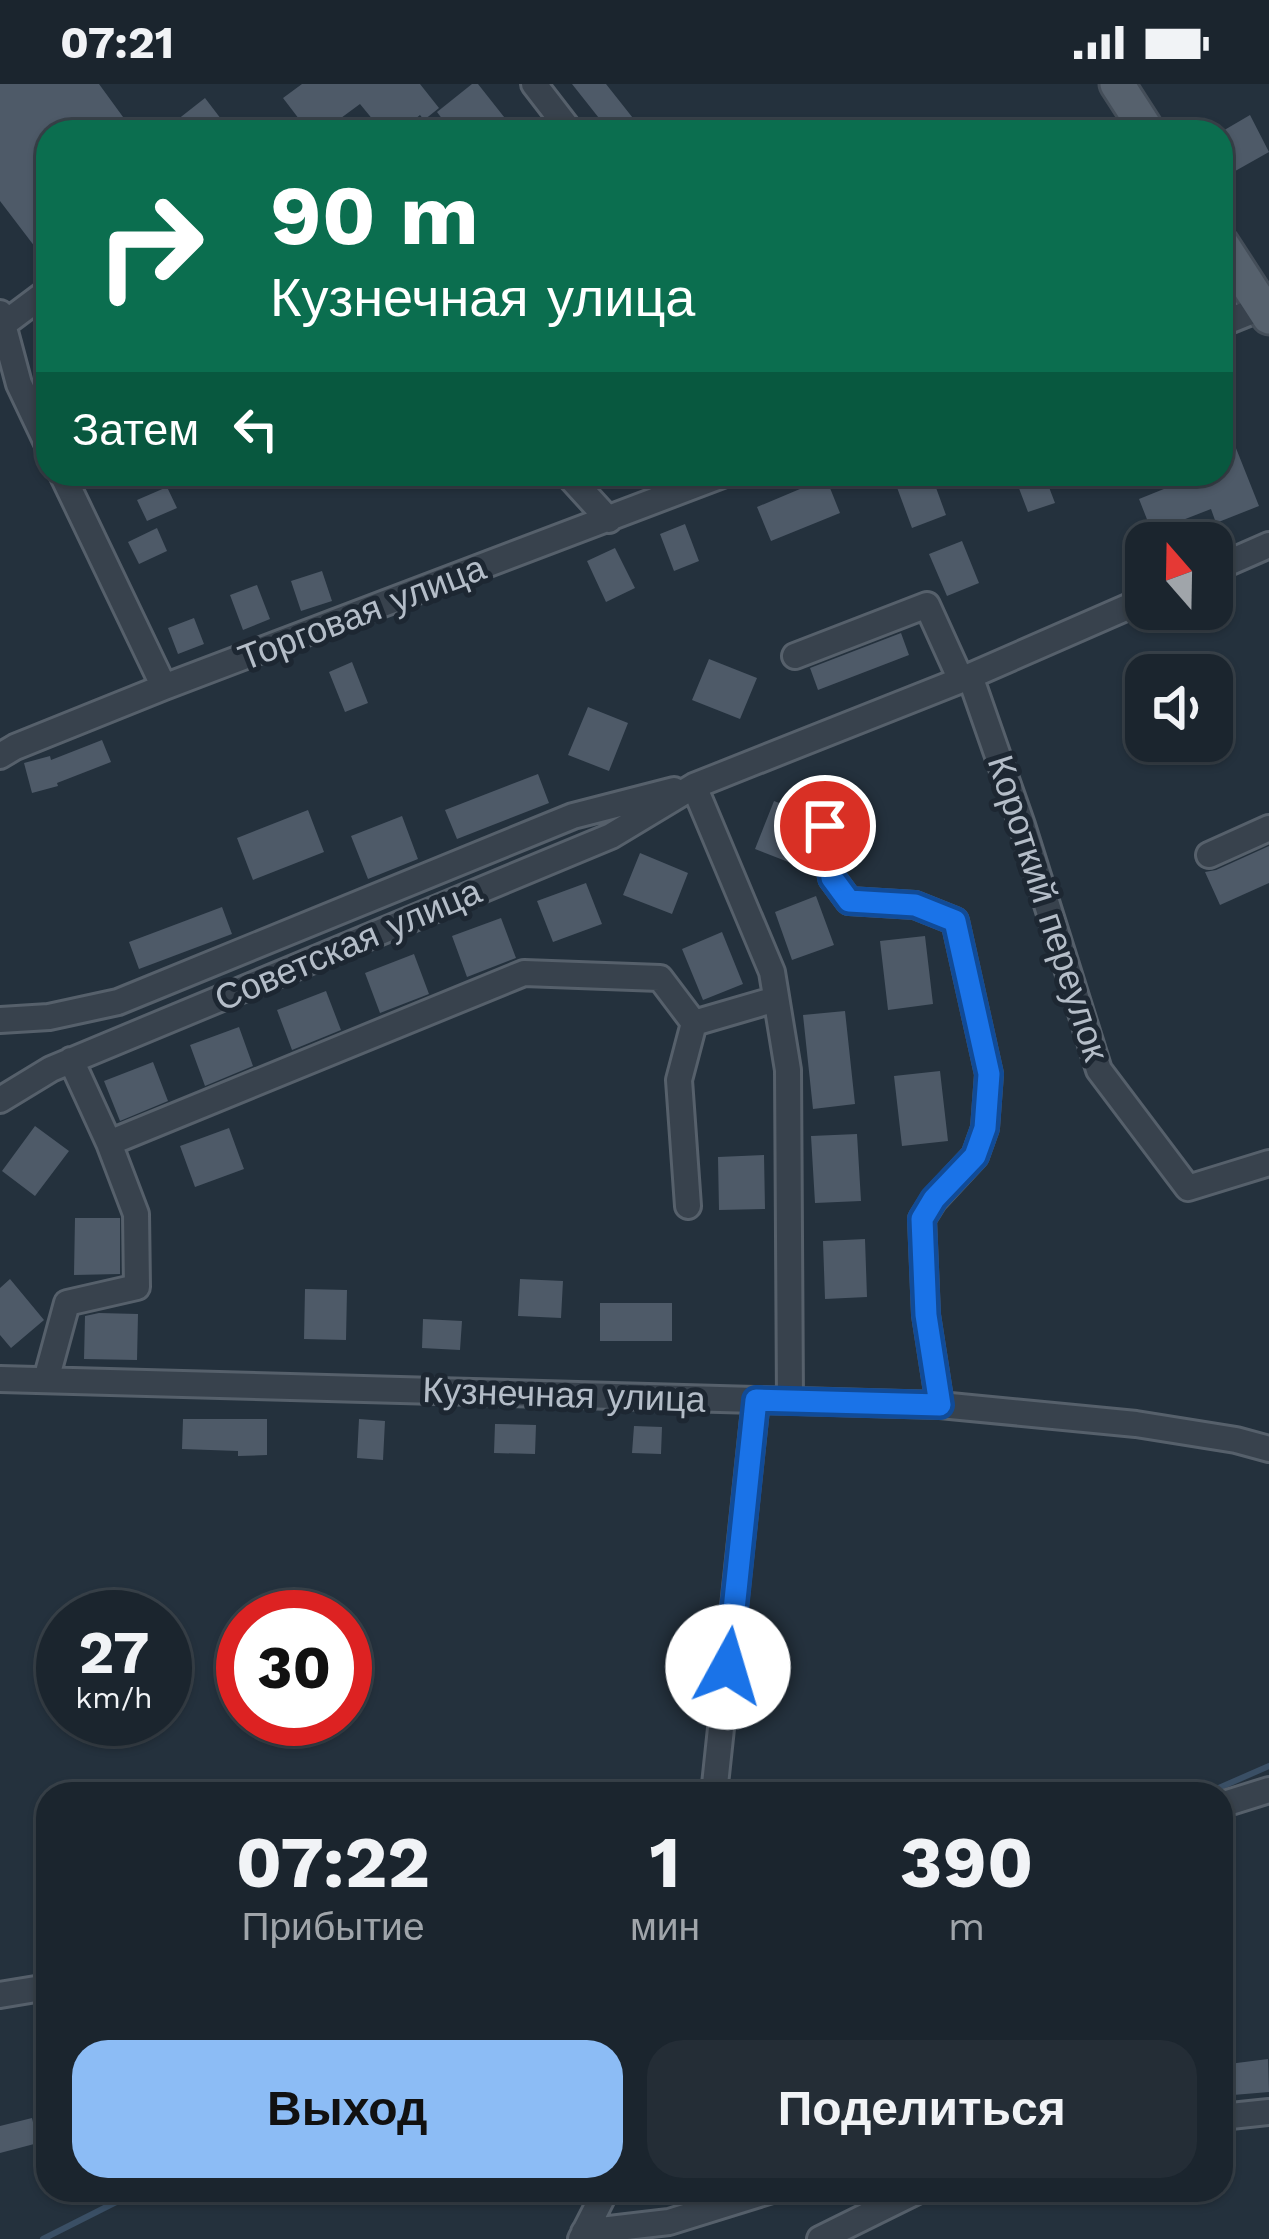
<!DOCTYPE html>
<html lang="ru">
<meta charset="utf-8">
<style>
body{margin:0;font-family:"Work Sans",sans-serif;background:#242d36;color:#f1f3f6;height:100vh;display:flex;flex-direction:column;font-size:45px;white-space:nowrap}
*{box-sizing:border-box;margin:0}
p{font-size:39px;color:#a0a5aa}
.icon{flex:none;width:66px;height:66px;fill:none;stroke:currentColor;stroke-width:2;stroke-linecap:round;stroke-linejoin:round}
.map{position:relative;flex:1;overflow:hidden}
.side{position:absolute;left:36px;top:1698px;width:1197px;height:420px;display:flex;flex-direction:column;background:#1b252e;border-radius:36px;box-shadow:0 3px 9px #0004,0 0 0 3px #39424a}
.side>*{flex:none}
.banner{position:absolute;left:36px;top:36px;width:1197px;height:366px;border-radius:36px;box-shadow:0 3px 9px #0004,0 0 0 3px #39424a;background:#0b6e4f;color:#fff;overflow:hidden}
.needle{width:78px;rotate:340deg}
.controls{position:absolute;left:1125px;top:438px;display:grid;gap:24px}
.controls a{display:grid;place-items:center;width:108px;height:108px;border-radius:24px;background:#1b252e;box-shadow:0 3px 9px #0004,0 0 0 3px #39424a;font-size:60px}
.speed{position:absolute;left:36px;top:1506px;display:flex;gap:24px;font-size:60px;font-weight:700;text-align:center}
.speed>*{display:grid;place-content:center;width:156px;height:156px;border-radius:50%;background:#1b252e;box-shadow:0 3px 9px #0004,0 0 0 3px #39424a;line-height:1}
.speed small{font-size:30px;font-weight:400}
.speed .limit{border:18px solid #d22;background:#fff;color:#111}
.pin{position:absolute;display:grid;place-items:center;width:102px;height:102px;color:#fff;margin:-51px;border:6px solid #fff;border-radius:50%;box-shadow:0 3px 12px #0007}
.me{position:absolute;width:132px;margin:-66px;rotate:6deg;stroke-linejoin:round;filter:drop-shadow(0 0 9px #0008)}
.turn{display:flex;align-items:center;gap:42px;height:252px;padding:0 36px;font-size:54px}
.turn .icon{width:156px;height:156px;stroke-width:2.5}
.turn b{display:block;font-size:84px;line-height:102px}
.then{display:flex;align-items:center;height:114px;padding:0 36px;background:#0003;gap:24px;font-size:45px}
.eta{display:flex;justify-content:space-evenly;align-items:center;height:204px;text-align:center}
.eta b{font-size:72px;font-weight:700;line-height:84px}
.button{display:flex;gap:24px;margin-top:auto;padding:24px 36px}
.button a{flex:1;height:138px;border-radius:36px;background:#8cbcf5;color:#111;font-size:48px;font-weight:700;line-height:138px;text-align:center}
.button a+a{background:#242d36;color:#f1f3f6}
.status{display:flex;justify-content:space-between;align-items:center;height:84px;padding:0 60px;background:#1b252e;direction:ltr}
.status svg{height:33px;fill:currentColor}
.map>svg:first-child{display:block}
</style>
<div class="status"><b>07:21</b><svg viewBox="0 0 49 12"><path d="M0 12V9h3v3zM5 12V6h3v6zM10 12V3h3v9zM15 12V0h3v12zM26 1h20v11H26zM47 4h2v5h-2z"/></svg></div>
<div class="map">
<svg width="1269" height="2155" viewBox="0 0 1269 2155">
<rect width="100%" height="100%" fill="#24313d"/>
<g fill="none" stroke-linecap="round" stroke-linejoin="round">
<path stroke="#3a4f65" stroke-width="6" d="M1205 1710 1269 1682
M43 2155 140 2106"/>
</g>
<path fill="#4e5a68" d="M0 0H99L134 48H48V180L0 117Z
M302 0H420L439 24 424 36 420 31 399 48H383L360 20 322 48H309L283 14Z
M472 0H478L516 48H452L437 28Z
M572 0H606L644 48H610Z
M205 14 231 48H187L177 36Z
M1250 31 1269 68 1221 95V48Z
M1222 329 1259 422 1216 439 1211 425 1152 448 1139 415 1201 390H1221Z
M892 390H931L946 431 912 444Z
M1027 390H1044L1055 419 1028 428 1015 394Z
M826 394 840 429 771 457 757 423Z
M167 403 177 424 147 437 137 416Z
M685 440 699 477 674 487 660 450Z
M157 444 167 467 139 480 128 458Z
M962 457 979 499 947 512 929 470Z
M615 464 635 504 606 518 587 477Z
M322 487 332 517 301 527 291 497Z
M257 501 270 535 243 546 230 511Z
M194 534 204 560 178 570 168 544Z
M901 549 909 571 818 606 810 584Z
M709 575 757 594 740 635 692 616Z
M352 578 368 619 345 628 329 588Z
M588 623 628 639 609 687 568 671Z
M102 656 111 678 57 699 58 702 32 709 24 679 50 672 51 676Z
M538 690 549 719 457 755 445 726Z
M774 717 813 732 796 781 755 765Z
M308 726 324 768 253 796 237 754Z
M402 732 418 775 368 795 351 752Z
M1269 762V799L1220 821 1205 788 1216 786Z
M640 769 688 789 672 830 623 811Z
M586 799 602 840 553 858 537 817Z
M816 812 834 861 792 876 775 828Z
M222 823 232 850 139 885 129 858Z
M501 834 516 874 467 893 452 852Z
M722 848 743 900 703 916 682 865Z
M925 852 933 920 888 926 880 857Z
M414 870 429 910 380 929 365 889Z
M326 907 341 946 292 966 277 926Z
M845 927 855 1020 813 1025 803 931Z
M239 943 253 982 205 1002 190 961Z
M153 978 168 1017 120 1037 104 997Z
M940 987 948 1057 902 1062 894 992Z
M35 1042 69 1067 35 1112 2 1087Z
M229 1044 244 1085 195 1103 180 1062Z
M857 1050 861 1117 815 1119 811 1052Z
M764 1071 765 1125 719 1126 718 1073Z
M75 1134H120V1190L74 1191Z
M865 1155 867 1213 825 1215 823 1157Z
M10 1195 44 1236 11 1264 0 1251V1204Z
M520 1195 563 1197 561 1234 518 1232Z
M305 1205 347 1206 346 1256 304 1255Z
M600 1219H672V1257H600Z
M99 1229 138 1230 137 1276 84 1275 85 1232Z
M423 1235 462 1237 460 1266 422 1264Z
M183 1335H267V1371L238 1372V1367L182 1365Z
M359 1335 385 1337 383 1376 357 1374Z
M495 1340 536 1341 535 1370 494 1369Z
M634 1342 662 1343 661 1370 632 1369Z
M1268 1975 1269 2008 1221 2012V1981Z
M32 2034 38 2059 0 2069V2042Z"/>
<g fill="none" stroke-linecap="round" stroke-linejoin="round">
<defs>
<path id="minor" d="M534 0 571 48
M0 229 19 300 48 361
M1221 240 1263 223
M0 243 48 207
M62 390 164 603
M567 390 609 436
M1212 486 1269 461
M795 572 927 521 961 596
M970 592 1022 741 1099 986 1188 1104 1269 1079
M0 672 15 663 164 603 725 390
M694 702 772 888 788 986 790 1316
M825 743 832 794 849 817 915 821 955 837 989 990 985 1044 975 1072 934 1116 922 1135 926 1231 940 1321
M1209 771 1269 744
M0 936 49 933 118 918 573 732 674 706
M0 1016 51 985 611 752 694 702 961 596 1146 515
M109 1059 524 889 660 894 694 939 776 915
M688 1122 679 996 694 939
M0 1295 940 1321 1136 1340 1236 1356 1269 1365
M46 1296 67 1219 137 1203 136 1130 109 1059 71 976
M714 1710 756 1316
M1221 1721 1269 1706
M0 1911 48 1903
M1221 2033 1269 2028
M584 2148 669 2138 772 2106
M581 2155 606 2106
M820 2155 919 2106"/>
<path id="major" d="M1117 0 1148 48
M1221 159 1269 233"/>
</defs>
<use href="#minor" stroke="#56606b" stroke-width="30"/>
<use href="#major" stroke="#444e59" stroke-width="39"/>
<use href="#minor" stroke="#38424d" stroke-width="24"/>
<use href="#major" stroke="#56616d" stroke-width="33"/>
</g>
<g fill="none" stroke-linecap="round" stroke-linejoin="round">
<defs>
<path id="route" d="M728 1583 756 1316 940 1321 926 1231 922 1135 934 1115 975 1072 985 1044 989 990 955 837 915 821 849 817 832 794 825 742"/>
</defs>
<use href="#route" stroke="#114b97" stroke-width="30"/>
<use href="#route" stroke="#1a73e8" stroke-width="21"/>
</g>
<g text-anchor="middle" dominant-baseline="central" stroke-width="10" stroke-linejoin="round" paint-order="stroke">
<g font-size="36" fill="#b4bdc8" stroke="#1d2732">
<text transform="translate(362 529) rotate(-21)">Торговая улица</text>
<text transform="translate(1048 824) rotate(72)">Короткий переулок</text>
<text transform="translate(348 861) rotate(-23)">Советская улица</text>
<text transform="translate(564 1311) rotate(2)">Кузнечная улица</text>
</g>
</g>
</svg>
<div class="controls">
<a><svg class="needle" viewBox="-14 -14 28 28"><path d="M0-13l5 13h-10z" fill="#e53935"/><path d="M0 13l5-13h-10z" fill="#a0a5aa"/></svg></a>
<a><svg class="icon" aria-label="sound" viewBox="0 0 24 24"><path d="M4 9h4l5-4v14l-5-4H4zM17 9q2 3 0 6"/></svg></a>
</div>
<div class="speed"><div>27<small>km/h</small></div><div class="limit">30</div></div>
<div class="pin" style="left:825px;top:742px;background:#d93025"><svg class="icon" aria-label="arrive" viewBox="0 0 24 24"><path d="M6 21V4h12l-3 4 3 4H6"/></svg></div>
<svg class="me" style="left:728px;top:1583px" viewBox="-20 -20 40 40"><circle r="19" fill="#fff"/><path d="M0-13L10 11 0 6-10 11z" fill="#1a73e8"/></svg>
<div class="banner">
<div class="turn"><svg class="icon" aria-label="right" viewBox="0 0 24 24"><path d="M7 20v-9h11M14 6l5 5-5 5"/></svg><div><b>90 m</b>Кузнечная улица</div></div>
<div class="then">Затем<svg class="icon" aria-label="left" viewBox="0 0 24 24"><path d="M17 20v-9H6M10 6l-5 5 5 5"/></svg></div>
</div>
<section class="side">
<div class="eta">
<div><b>07:22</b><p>Прибытие</p></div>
<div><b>1</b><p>мин</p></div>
<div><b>390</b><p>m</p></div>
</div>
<div class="button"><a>Выход</a><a>Поделиться</a></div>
</section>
</div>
